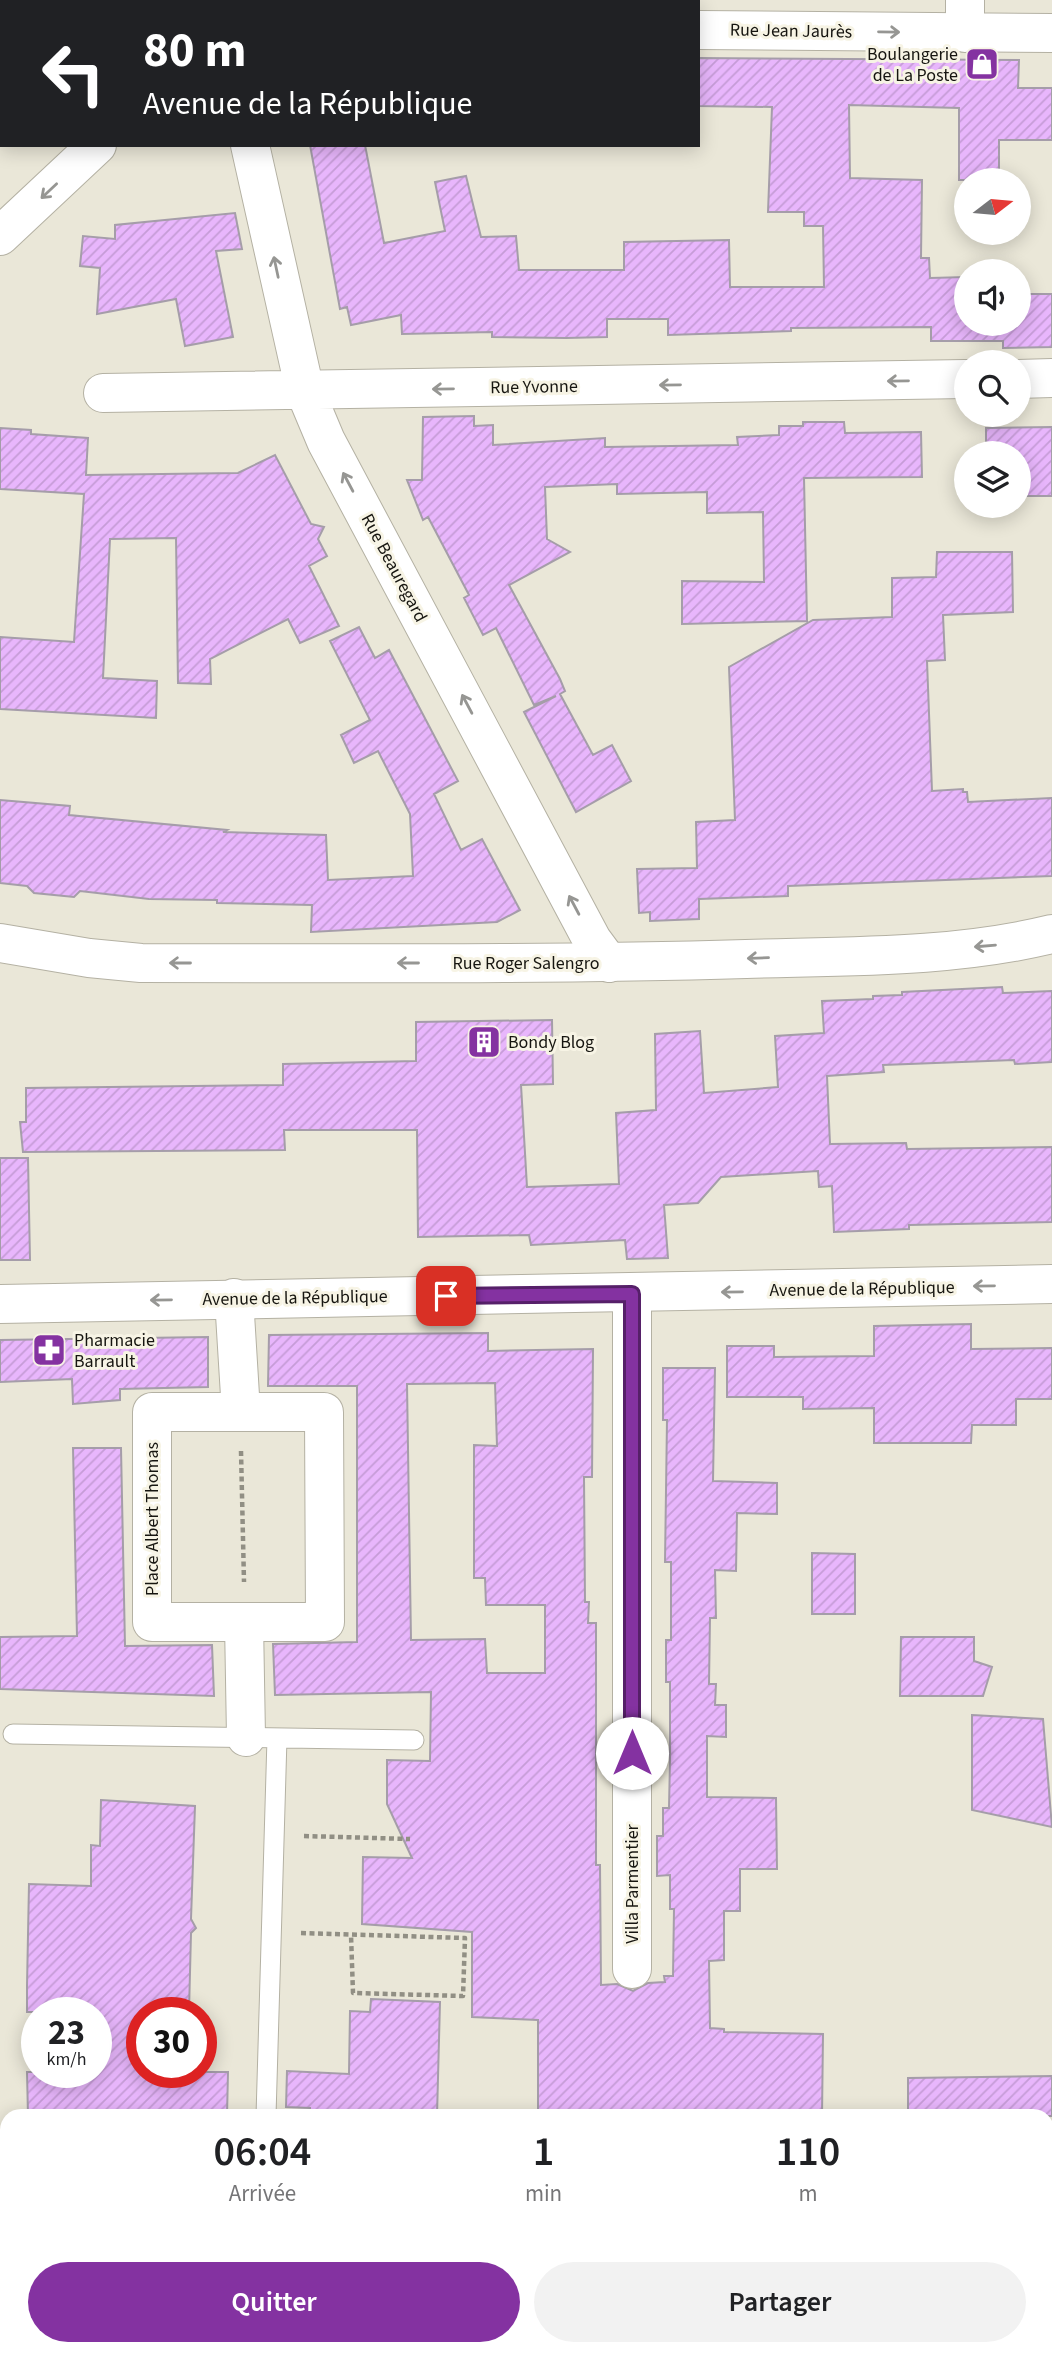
<!DOCTYPE html>
<html lang="fr">
<meta charset="utf-8">
<style>
body{margin:0;font-family:"Source Sans 3",sans-serif;background:#f2f2f2;color:#202124;height:100vh;display:flex;flex-direction:column;font-size:26px;white-space:nowrap}
*{box-sizing:border-box;margin:0}
p{font-size:23px;color:#757577}
.icon{flex:none;width:38px;height:38px;fill:none;stroke:currentColor;stroke-width:2;stroke-linecap:round;stroke-linejoin:round}
.map{position:relative;flex:1;overflow:hidden}
.side{position:absolute;left:0px;top:2109px;width:1054px;height:247px;display:flex;flex-direction:column;background:#fff;border-radius:21px 21px 0 0;box-shadow:0 4px 18px #0003}
.side>*{flex:none}
.guide{position:absolute;left:0px;top:0px;width:700px;height:147px;box-shadow:0 4px 18px #0003;background:#202124;color:#fff;overflow:hidden}
.needle{width:46px;rotate:74deg}
.tools{position:absolute;left:954px;top:168px;display:grid;gap:14px}
.tools a{display:grid;place-items:center;width:77px;height:77px;border-radius:50%;background:#fff;box-shadow:0 4px 18px #0003;font-size:35px}
.speed{position:absolute;left:21px;top:1997px;display:flex;gap:14px;font-size:35px;font-weight:700;text-align:center}
.speed>*{display:grid;place-content:center;width:91px;height:91px;border-radius:50%;background:#fff;box-shadow:0 4px 18px #0003;line-height:1}
.speed small{font-size:18px;font-weight:400}
.speed .limit{border:10px solid #d22;background:#fff;color:#111}
.pin{position:absolute;display:grid;place-items:center;width:60px;height:60px;color:#fff;margin:-30px;border-radius:14px;box-shadow:0 4px 10px #0006}
.me{position:absolute;width:77px;margin:-38px;rotate:0deg;stroke-linejoin:round;filter:drop-shadow(0 0 5px #0008)}
.turn{display:flex;align-items:center;gap:24px;height:147px;padding:0 28px;font-size:32px}
.turn .icon{width:91px;height:91px;stroke-width:2.5}
.turn b{display:block;font-size:49px;line-height:60px}
.eta{display:flex;justify-content:space-evenly;align-items:center;height:119px;text-align:center}
.eta b{font-size:42px;font-weight:600;line-height:49px}
.action{display:flex;gap:14px;margin-top:auto;padding:14px 28px}
.action a{flex:1;height:80px;border-radius:42px;background:#8432a1;color:#fff;font-size:28px;font-weight:600;line-height:80px;text-align:center}
.action a+a{background:#f2f2f2;color:#202124}
.map>svg:first-child{display:block}
</style>
<div class="map">
<svg width="1052" height="2354" viewBox="0 0 1052 2354">
<defs>
<pattern id="building-hatch" width="6" height="6" patternUnits="userSpaceOnUse" patternTransform="scale(1.75)"><rect width="6" height="6" fill="#e8b6fc"/><path d="M-1 1l2-2M0 6l6-6M5 7l2-2" fill="none" stroke="#c69cd7"/></pattern>
</defs>
<rect width="100%" height="100%" fill="#eae7d8"/>
<path fill="url(#building-hatch)" stroke="#a59da9" stroke-width="2" fill-rule="evenodd" d="M698 58 1019 60 1018 88H1052V140H999V180H959V108L849 105 850 178 922 180 921 258H929L930 278 966 277V324H1018V294H1052V347L1003 348V341H931V327L791 328V331L668 335V319H607V337L566 338 492 337V332L402 334 401 315 351 325 347 307 340 309 310 145H365L384 243 445 231 435 182 466 176 481 237 516 236 519 270H624V242L729 240 730 287H824L823 226H804V212H768L772 107 698 106Z
M235 213 242 249 216 251 233 337 185 346 176 299 97 314 100 268 80 266 83 236 115 239V225Z
M474 416V426L493 425V445L605 438V447L738 445 737 437 779 435V426H803V422H844L845 433 921 432 922 477 804 478 807 621 682 624V581L764 582 763 512 707 513V492L617 494V484L545 487 547 539 570 552 509 585 560 679 565 691 560 694 593 755 612 745 631 781 576 812 524 712 556 696 534 705 496 628 483 635 464 598 469 595 428 517 423 520 407 480H422L423 417Z
M1052 427V496H1018V453H986V428Z
M0 428 31 430V434L88 438 86 475 238 473 275 455 311 524 324 527 318 539 327 556 309 566 339 626 300 643 288 619 210 659 211 684 178 683 176 538 110 539 103 678 157 681 156 718 0 709V637L74 642 84 494 0 489Z
M937 552H1012L1013 612 943 615 945 660 927 661 932 791 963 789V792H967L968 802 1052 798V876L788 886V896L699 899V919L650 921V912L639 913 637 869 697 868 696 822 735 820 729 667 813 620 892 617V578L936 577Z
M359 627 375 658 389 650 458 781 434 794 461 850 482 839 520 910 497 922 311 932 312 905 217 903V900L149 899 80 891 74 897 34 893 27 886 0 883V800L70 806 69 815 227 830 223 832 326 835 328 880 413 876 410 814 378 751 354 763 341 735 370 720 330 641Z
M1002 987 1003 993 1052 991V1062L1015 1064 1014 1060 883 1065 884 1072 827 1076 830 1144 906 1143 907 1149 1052 1147V1222L909 1225V1229L834 1232 832 1186 819 1187 818 1171 721 1177 698 1203 664 1205 668 1258 627 1259 625 1240 531 1245 529 1235 418 1237 417 1130H284L285 1150 23 1152 20 1122H26V1088L283 1085V1064L416 1061V1022L552 1020 553 1084 521 1085 527 1187 619 1184 616 1113 656 1110 655 1034 700 1031 704 1093 778 1087 775 1036 824 1033 822 1001 873 999V996L902 995V992Z
M0 1158H28L30 1260H0Z
M971 1324V1349L1052 1348V1399H1016V1425H972L971 1443H874V1408L803 1409V1397H727V1346H774V1357L874 1356V1326Z
M488 1333V1351L593 1349 592 1477H584L585 1602H589L588 1623H596V1865H600L601 1985 617 1984 633 1991 648 1983 665 1982 664 1976H673L674 1909H670V1875L657 1876V1836H663V1808H669L670 1760V1682H666V1640H671V1562H665L667 1420H663V1368H715L713 1481 777 1483V1514L737 1513 736 1571 715 1570 716 1618H710L709 1684H716L715 1705H726V1737L707 1736V1797L776 1798 777 1869H740V1911H724V1960L709 1961 710 2028 724 2029V2032L823 2034 822 2116H538V2020L472 2017V1932L362 1924 363 1857 412 1858 387 1804V1760L430 1761 431 1692 275 1695 273 1644 357 1642V1386H268L269 1335ZM495 1383 497 1446 474 1445V1578H485L486 1605H545V1673H487L485 1639 411 1640 407 1384Z
M208 1337V1387L120 1389V1400L73 1404 72 1379 0 1382V1340Z
M73 1448H121L125 1646 212 1645 214 1696 0 1689V1637L77 1636Z
M812 1553 855 1554V1614H812Z
M901 1637H974V1661L992 1667 983 1696H900Z
M972 1715 1043 1719 1052 1827 972 1810Z
M101 1800 195 1806 191 1919 196 1928 191 1933 189 2012H142V2072H228L227 2116H28L27 2072H96V2012H27V1986L29 1884 91 1886V1845L100 1846Z
M371 1999 440 2002 437 2116H344L310 2113V2108L286 2107 287 2071 349 2074 350 2011 370 2012Z
M1052 2076V2116H908V2078Z"/>
<g fill="none" stroke-linecap="round" stroke-linejoin="round">
<defs>
<path id="service" d="M13 1734 414 1740
M266 2116 277 1738
M288 2354V2348"/>
<path id="minor" d="M188 0 191 2
M965 0V33
M230 2 231 0
M698 30 1052 33
M250 145 305 391 326 441 592 940 609 963
M0 236 97 145
M1018 379 1052 378
M103 393 966 379
M234 1298 241 1412
M152 1412H324L325 1622H152Z
M244 1622 246 1737
M632 1969V1294
M571 2354V2348"/>
<path id="tertiary" d="M0 943 89 958 141 963C343 963 544 965 746 959 847 956 954 958 1052 934
M0 1304 1052 1284
M0 2180H7
M1046 2200H1052"/>
</defs>
<use href="#service" stroke="#b4b1a3" stroke-width="21"/>
<use href="#minor" stroke="#b4b1a3" stroke-width="40"/>
<use href="#tertiary" stroke="#b4b1a3" stroke-width="40"/>
<path stroke="#918f84" stroke-width="4.5" stroke-dasharray="5 3.5" stroke-linecap="butt" d="M241 1451 244 1582
M304 1836 410 1839
M301 1933 465 1938 463 1996 353 1993 351 1935"/>
<use href="#service" stroke="#fff" stroke-width="19"/>
<use href="#minor" stroke="#fff" stroke-width="38"/>
<use href="#tertiary" stroke="#fff" stroke-width="38"/>
</g>
<defs><path id="oneway-shaft" d="M-6 0H5M1.5-3L5.5 0L1.5 3" fill="none" stroke-width="1.6" stroke-linecap="round" stroke-linejoin="round" transform="scale(1.75)"/></defs>
<g stroke="#969693">
<use href="#oneway-shaft" transform="translate(889 32) rotate(1)"/>
<use href="#oneway-shaft" transform="translate(49 191) rotate(137)"/>
<use href="#oneway-shaft" transform="translate(276 267) rotate(-102)"/>
<use href="#oneway-shaft" transform="translate(898 381) rotate(179)"/>
<use href="#oneway-shaft" transform="translate(670 385) rotate(179)"/>
<use href="#oneway-shaft" transform="translate(443 389) rotate(179)"/>
<use href="#oneway-shaft" transform="translate(348 482) rotate(-118)"/>
<use href="#oneway-shaft" transform="translate(467 704) rotate(-118)"/>
<use href="#oneway-shaft" transform="translate(574 905) rotate(-118)"/>
<use href="#oneway-shaft" transform="translate(985 946) rotate(175)"/>
<use href="#oneway-shaft" transform="translate(758 958) rotate(178)"/>
<use href="#oneway-shaft" transform="translate(180 963) rotate(-180)"/>
<use href="#oneway-shaft" transform="translate(408 963) rotate(-180)"/>
<use href="#oneway-shaft" transform="translate(984 1286) rotate(179)"/>
<use href="#oneway-shaft" transform="translate(732 1292) rotate(179)"/>
<use href="#oneway-shaft" transform="translate(161 1300) rotate(179)"/>
</g>
<g fill="none" stroke-linecap="round" stroke-linejoin="round">
<defs>
<path id="route" d="M446 1296 632 1294V1753"/>
</defs>
<use href="#route" stroke="#562069" stroke-width="18"/>
<use href="#route" stroke="#8432a1" stroke-width="12"/>
</g>
<defs>
<symbol id="shop-square" viewBox="-11 -11 22 22"><rect x="-9" y="-9" width="18" height="18" rx="4" fill="#8432a1" stroke="#f7f4e5"/><path d="M-5-2.5h2.3a2.7 3.5 0 0 1 5.4 0H5L5.5 6h-11ZM-1.5-2.5h3a1.5 2.3 0 0 0-3 0Z" fill="#fff"/></symbol>
<symbol id="building-square" viewBox="-11 -11 22 22"><rect x="-9" y="-9" width="18" height="18" rx="4" fill="#8432a1" stroke="#f7f4e5"/><path d="M-4-6H4V6H1V3H-1V6H-4ZM-2.5-4.3h1.7v1.8h-1.7ZM.8-4.3h1.7v1.8H.8ZM-2.5-1h1.7V.8h-1.7ZM.8-1h1.7V.8H.8Z" fill="#fff"/></symbol>
<symbol id="pharmacy-square" viewBox="-11 -11 22 22"><rect x="-9" y="-9" width="18" height="18" rx="4" fill="#8432a1" stroke="#f7f4e5"/><path d="M-2-6h4v4h4v4h-4v4h-4v-4h-4v-4h4Z" fill="#fff"/></symbol>
</defs>
<g fill-rule="evenodd">
<use href="#shop-square" x="963" y="45" width="38" height="38"/>
<use href="#building-square" x="465" y="1023" width="38" height="38"/>
<use href="#pharmacy-square" x="30" y="1331" width="38" height="38"/>
</g>
<g text-anchor="middle" dominant-baseline="central" stroke-width="6" stroke-linejoin="round" paint-order="stroke">
<g font-size="18" fill="#161510" stroke="#f7f4e5">
<text transform="translate(791 31) rotate(1)">Rue Jean Jaurès</text>
<text transform="translate(534 387) rotate(-1)">Rue Yvonne</text>
<text transform="translate(394 568) rotate(62)">Rue Beauregard</text>
<text x="526" y="963">Rue Roger Salengro</text>
<text transform="translate(862 1289) rotate(-1)">Avenue de la République</text>
<text transform="translate(295 1298) rotate(-1)">Avenue de la République</text>
<text transform="translate(152 1519) rotate(-90)">Place Albert Thomas</text>
<text transform="translate(632 1884) rotate(-90)">Villa Parmentier</text>
</g>
<g font-size="18" fill="#161510" stroke="#f7f4e5" text-anchor="start">
<text x="958" y="54" text-anchor="end">Boulangerie<tspan x="958" dy="21">de La Poste</tspan></text>
<text x="508" y="1042">Bondy Blog</text>
<text x="74" y="1340">Pharmacie<tspan x="74" dy="21">Barrault</tspan></text>
</g>
</g>
</svg>
<div class="tools">
<a><svg class="needle" viewBox="-14 -14 28 28"><path d="M0-13l5 13h-10z" fill="#e53935"/><path d="M0 13l5-13h-10z" fill="#757577"/></svg></a>
<a><svg class="icon" aria-label="sound" viewBox="0 0 24 24"><path d="M4 9h4l5-4v14l-5-4H4zM17 9q2 3 0 6"/></svg></a>
<a><svg class="icon" aria-label="search" viewBox="0 0 24 24"><circle cx="10" cy="10" r="6"/><path d="M15 15l6 6"/></svg></a>
<a><svg class="icon" aria-label="layers" viewBox="0 0 24 24"><path d="M12 4l9 5-9 5-9-5zM3 14l9 5 9-5"/></svg></a>
</div>
<div class="speed"><div>23<small>km/h</small></div><div class="limit">30</div></div>
<div class="pin" style="left:446px;top:1296px;background:#d93025"><svg class="icon" aria-label="arrive" viewBox="0 0 24 24"><path d="M6 21V4h12l-3 4 3 4H6"/></svg></div>
<svg class="me" style="left:632px;top:1753px" viewBox="-20 -20 40 40"><circle r="19" fill="#fff"/><path d="M0-13L10 11 0 6-10 11z" fill="#8432a1"/></svg>
<div class="guide">
<div class="turn"><svg class="icon" aria-label="left" viewBox="0 0 24 24"><path d="M17 20v-9H6M10 6l-5 5 5 5"/></svg><div><b>80 m</b>Avenue de la République</div></div>
</div>
<section class="side">
<div class="eta">
<div><b>06:04</b><p>Arrivée</p></div>
<div><b>1</b><p>min</p></div>
<div><b>110</b><p>m</p></div>
</div>
<div class="action"><a>Quitter</a><a>Partager</a></div>
</section>
</div>
